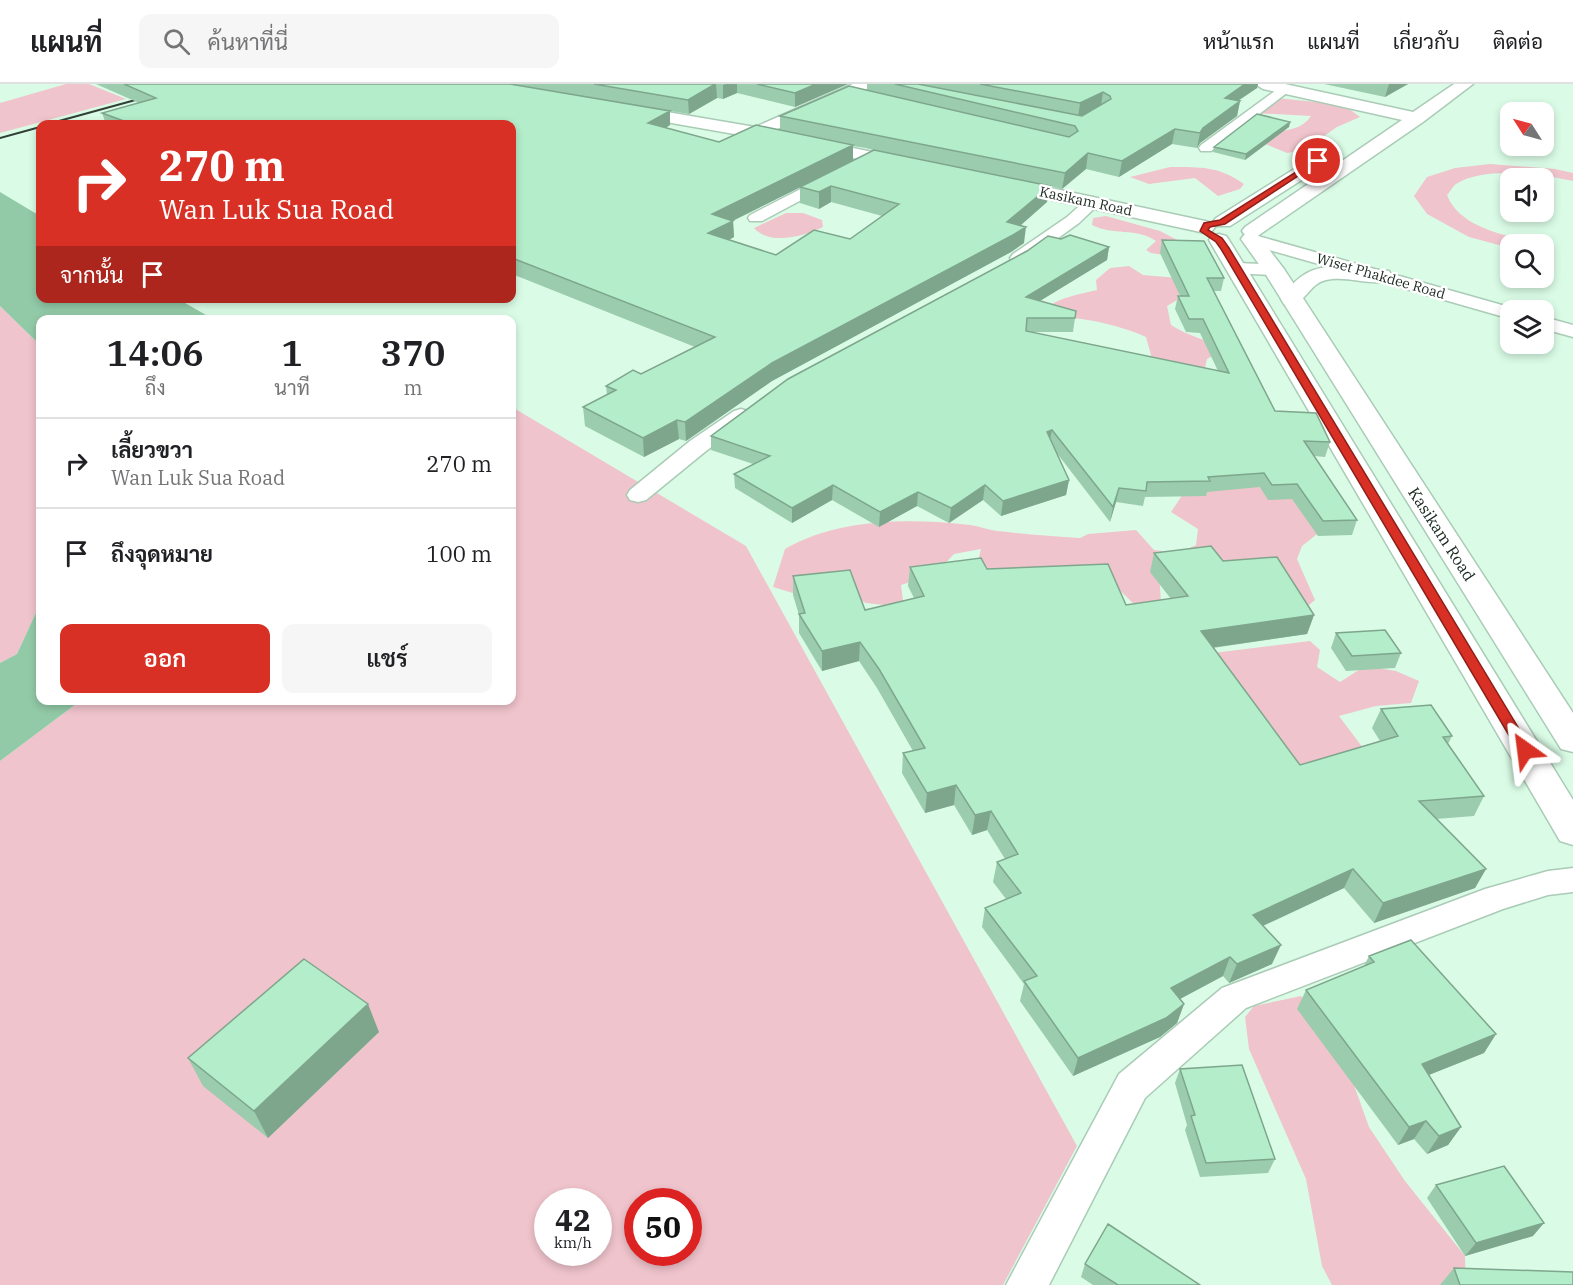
<!DOCTYPE html>
<html lang="th">
<meta charset="utf-8">
<style>
body{margin:0;font-family:"IBM Plex Serif",Sarabun,serif;background:#f6f6f6;color:#202124;height:100vh;display:flex;flex-direction:column;font-size:22px;white-space:nowrap}
*{box-sizing:border-box;margin:0}
p{font-size:20px;color:#757577}
.icon{flex:none;width:33px;height:33px;fill:none;stroke:currentColor;stroke-width:2;stroke-linecap:round;stroke-linejoin:round}
.map{position:relative;flex:1;overflow:hidden}
.side{position:absolute;left:36px;top:231px;width:480px;height:390px;display:flex;flex-direction:column;background:#fff;border-radius:12px;box-shadow:0 3px 9px #0003}
.side>*{flex:none}
.top-card{position:absolute;left:36px;top:36px;width:480px;height:183px;border-radius:12px;box-shadow:0 3px 9px #0003;background:#d93025;color:#fff;overflow:hidden}
.needle{width:39px;rotate:306deg}
.tools{position:absolute;left:1500px;top:18px;display:grid;gap:12px}
.tools a{display:grid;place-items:center;width:54px;height:54px;border-radius:12px;background:#fff;box-shadow:0 3px 9px #0003;font-size:30px}
.speed{position:absolute;left:534px;top:1104px;display:flex;gap:12px;font-size:30px;font-weight:700;text-align:center}
.speed>*{display:grid;place-content:center;width:78px;height:78px;border-radius:50%;background:#fff;box-shadow:0 3px 9px #0003;line-height:1}
.speed small{font-size:15px;font-weight:400}
.speed .limit{border:9px solid #d22;background:#fff;color:#111}
.pin{position:absolute;display:grid;place-items:center;width:51px;height:51px;color:#fff;margin:-26px;border:3px solid #fff;border-radius:50%;box-shadow:0 2px 6px #0007}
.me{position:absolute;width:66px;margin:-33px;rotate:329deg;stroke-linejoin:round;filter:drop-shadow(0 0 4px #0008)}
.turn{display:flex;align-items:center;gap:21px;height:126px;padding:0 24px;font-size:27px}
.turn .icon{width:78px;height:78px;stroke-width:2.5}
.turn b{display:block;font-size:42px;line-height:51px}
.then{display:flex;align-items:center;height:57px;padding:0 24px;background:#0003;gap:12px;font-size:22px}
.eta{display:flex;justify-content:space-evenly;align-items:center;height:102px;text-align:center}
.eta b{font-size:36px;font-weight:600;line-height:42px}
.action{display:flex;gap:12px;margin-top:auto;padding:12px 24px}
.action a{flex:1;height:69px;border-radius:12px;background:#d93025;color:#fff;font-size:24px;font-weight:600;line-height:69px;text-align:center}
.action a+a{background:#f6f6f6;color:#202124}
ul{padding:0;list-style:none}
li{display:flex;align-items:center;gap:18px;height:90px;padding:0 24px;border-top:2px solid #e0e0e0}
li div{flex:1}
li b{display:block;font-size:22px}
li em{font-style:normal}
header{display:flex;align-items:center;gap:36px;box-sizing:border-box;height:84px;padding:0 30px;background:#fff;border-bottom:2px solid #e0e0e0}
header strong{font-size:28px}
nav{display:flex;gap:33px;margin-inline-start:auto;font-size:21px}
.search{width:420px;height:54px;background:#f6f6f6;display:flex;align-items:center;gap:15px;box-sizing:border-box;padding:0 21px;border-radius:12px;color:#757577;font-size:22px}
.map>svg:first-child{display:block}
</style>
<header>
<strong>แผนที่</strong>
<div class="search"><svg class="icon" aria-label="search" viewBox="0 0 24 24"><circle cx="10" cy="10" r="6"/><path d="M15 15l6 6"/></svg>ค้นหาที่นี่</div>
<nav><a>หน้าแรก</a><a>แผนที่</a><a>เกี่ยวกับ</a><a>ติดต่อ</a></nav>
</header>
<div class="map">
<svg width="1573" height="1201" viewBox="0 0 1573 1201">
<rect width="100%" height="100%" fill="#dafce6"/>
<path fill="#f0c4cc" fill-rule="evenodd" d="M66 0H89L126 15 0 49V19Z
M1277 14 1344 21 1360 33 1337 43 1304 66 1287 69 1263 59 1257 49C1276 47 1300 49 1311 32L1254 29 1257 18Z
M1490 80 1555 85 1573 89V97C1543 90 1484 82 1456 100 1453 102 1450 108 1447 111 1460 145 1509 152 1540 160H1510V164L1469 153 1427 130 1414 112 1427 93 1455 84Z
M1170 83C1200 83 1219 82 1244 100L1240 105 1218 112 1195 94 1149 100 1130 93Z
M786 129H803L822 136 823 143C805 152 770 162 754 144Z
M1106 132 1160 147 1189 162 1177 173 1151 169 1146 166 1156 157C1136 143 1113 152 1092 141L1093 134Z
M1129 182 1143 191 1178 194 1179 215 1167 222 1171 241C1188 252 1207 256 1225 265L1207 275 1205 284C1220 292 1235 287 1251 291L1252 296 1245 305C1202 307 1188 311 1150 285L1151 271 1146 253C1126 244 1103 238 1081 235 1067 233 1057 233 1044 227 1054 214 1081 210 1097 206L1096 196 1110 184Z
M0 222 40 261V520L17 570 0 579Z
M512 323 746 462 1077 1062 1003 1201H0V677L80 617 512 616ZM548 1118H598V1168H548ZM638 1118H688V1168H638Z
M1232 399 1282 406 1306 413 1321 447 1302 462 1297 475 1315 516 1309 521H1282L1159 487 1161 519 1140 526 1099 486 1079 508 976 485 981 465 954 470 935 490 901 501 903 517 893 522 866 519 834 504 796 510 773 503 785 465C838 434 911 434 970 441 979 442 988 446 997 447 1024 450 1052 452 1080 454L1088 450 1136 446 1154 466 1179 469 1196 461 1198 445 1171 428 1187 404Z
M1310 557 1320 566 1317 583 1340 598 1365 582 1396 587 1419 597 1411 619 1376 622 1339 632 1363 664 1295 691 1213 569Z
M1301 912 1325 941 1344 973 1369 1043 1405 1097 1465 1172 1466 1201H1332L1322 1182 1306 1095 1249 965 1245 933 1254 922Z"/>
<path fill="#92caa7" d="M0 108 40 132V214L178 215 213 235 40 236V261L0 222Z
M40 520V616L80 617 0 677V579L17 570Z"/>
<g fill="none" stroke-linecap="round" stroke-linejoin="round">
<defs>
<path id="minor" d="M1283 1 1288 2 1290 5 1288 8 1211 67H1201L1199 64 1201 61Z
M832 89 837 91 840 94 837 97 762 137H750L748 134 750 131Z
M1093 113 1101 118 1079 139 1025 178H1013L1010 174 1013 170 1067 133 1087 115Z
M1251 150 1516 225 1517 226H1510V234L1504 233 1245 159 1243 155 1245 151Z
M1544 233 1573 241V253L1544 245Z
M741 325 748 327 751 331 748 335 706 367 646 416 638 418 630 416 627 411 630 406 690 357 734 327Z
M1573 784V808L1548 811 1503 825 1246 924 1145 1014 1049 1201H1006L1119 990 1222 904 1485 805 1548 787Z"/>
<path id="tertiary" d="M1255 0H1285L1413 28 1454 0H1473L1423 38 1259 151H1245L1242 147 1245 143 1402 36 1263 5Z
M1305 81 1311 82 1314 86 1311 90 1230 142H1216L1213 138 1216 134 1299 82Z
M1238 179 1280 181 1284 185 1280 189 1273 191 1231 189 1227 185 1231 181Z
M1343 182 1389 187 1392 192 1389 197C1368 202 1347 191 1326 196 1307 200 1305 225 1284 220L1281 215C1298 190 1312 182 1343 182Z"/>
<path id="secondary" d="M810 55 906 75 912 76 915 80 912 84 906 85 804 64 801 60 804 56Z
M1004 94 1205 137 1212 139 1215 143 1212 147 1205 149 997 104 995 100 997 96Z
M1251 149 1258 151 1284 185 1573 629V668L1561 665 1263 186 1241 155 1244 151Z
M1219 150 1226 152 1229 156 1573 716V761L1560 757 1209 156 1212 152Z"/>
<path id="primary" d="M853 0H874L872 3 757 54 626 31 618 26 626 21 755 43Z"/>
</defs>
<use href="#minor" stroke="#aacbb6" stroke-width="3"/>
<use href="#tertiary" stroke="#aacbb6" stroke-width="3"/>
<use href="#secondary" stroke="#aacbb6" stroke-width="3"/>
<use href="#primary" stroke="#aacbb6" stroke-width="3"/>
<use href="#minor" fill="#fff" fill-rule="evenodd"/>
<use href="#tertiary" fill="#fff" fill-rule="evenodd"/>
<use href="#secondary" fill="#fff" fill-rule="evenodd"/>
<use href="#primary" fill="#fff" fill-rule="evenodd"/>
<path stroke="#314037" stroke-width="2" d="M48 40 150 12
M0 54 40 43"/>
</g>
<path fill="#9bccad" fill-rule="evenodd" d="M96 0H848L795 23 737 9 723 15 717 14 689 30 670 27V41L666 44 719 58 780 46V32L867 6V0H1258L1257 4 1238 17H1240L1237 32 1200 59 1197 64 1172 60 1119 93 1086 85 1062 105 1050 102 1047 118 1020 142 1024 159 1011 168 772 297 686 357 679 355 644 373 585 342 583 323 607 311 606 302 641 290 695 263 512 190V40H106L102 29 139 19ZM853 62 866 64 873 66 853 77ZM840 83 800 103V119L819 125 831 118 882 132 850 155 776 171 729 156 734 153 733 137Z
M1324 0H1408L1385 13Z
M1290 38 1289 43 1245 76 1213 68 1214 63Z
M1061 155 1109 163 1107 176 1040 217 1076 227 1073 248H1028L1218 287 1200 249 1186 248 1175 225 1178 212H1180L1160 169 1162 156 1224 194 1221 207H1213L1275 327 1330 358 1325 373 1314 372 1357 436 1352 451 1318 452 1292 415 1268 416 1260 403 1207 408 1206 412 1145 413 1143 422 1116 418 1110 438 1056 368 1069 396 1066 411 1001 432 983 416 949 439 917 422 879 443 832 416 792 439 735 404 734 390 753 380 711 366V352Z
M1154 469 1223 477 1314 531 1307 550 1213 564 1300 681 1380 657 1372 644 1381 625 1452 652 1448 660 1484 712 1474 732 1436 735 1486 785 1475 804 1374 839 1344 804 1263 842 1272 880 1229 899 1223 892 1180 915 1184 920 1177 939 1160 953 1073 992 1020 917 1024 900 982 843 985 824 1006 815 993 798 997 778 1005 775 987 746 972 751 954 721 925 729 902 689 903 669 913 667 877 604 859 577 822 587 799 549V531L793 511V492L865 526 914 514 908 502 910 483 987 485 1126 521 1171 515 1150 488Z
M1336 549 1401 569 1395 584 1346 587 1331 564Z
M1369 872 1496 950 1484 969 1429 991 1461 1043 1448 1061 1427 1070 1414 1055 1398 1061 1297 925 1306 906 1364 882Z
M379 948 268 1054 203 1002 188 974Z
M1180 985 1275 1075 1268 1089 1200 1093 1185 1046 1187 1041 1175 999Z
M1436 1101 1533 1152 1465 1172 1427 1114Z
M1085 1180 1200 1201H1093L1081 1193Z
M1454 1184 1573 1201H1440Z"/>
<path fill="#7ea68d" d="M715 0H716L717 14 689 30 688 16Z
M726 0H737V9L723 15V1Z
M816 0H848L795 23V9Z
M1245 0H1258L1257 4 1221 28 1225 14Z
M1389 0H1408L1385 13Z
M1103 8 1101 22 1078 34 1080 19Z
M1240 17 1237 32 1200 59 1197 64 1200 49 1203 44Z
M670 27V41L649 54 648 39Z
M1290 38 1289 43 1245 76 1246 70Z
M1175 45 1172 60 1119 93 1122 77Z
M853 61V77L724 141 733 137 734 153 709 166 708 149 712 130Z
M1088 69 1086 85 1062 105 1065 89Z
M831 102V118L819 125V108Z
M1050 102 1047 118 1005 155 1007 138Z
M1026 143 1024 159 1011 168 772 297 686 357 685 338 772 279Z
M1109 163 1107 176 1025 226 1026 213Z
M677 336 679 355 644 373 643 354Z
M1052 346 1049 360 1047 348Z
M1069 396 1066 411 1001 432 1003 417Z
M833 401 832 416 792 439V424Z
M985 401 983 416 949 439 951 424Z
M1119 404 1116 418 1110 438 1113 423Z
M918 408 917 422 879 443 880 428Z
M1314 531 1307 550 1195 566 1201 547Z
M860 558 859 577 822 587V567Z
M956 701 954 721 925 729 927 709Z
M991 727 987 746 972 751 975 731Z
M1353 785 1344 804 1245 850 1253 831Z
M1486 785 1475 804 1374 839 1383 819Z
M1281 861 1272 880 1229 899 1237 880Z
M1230 873 1223 892 1165 923 1171 904Z
M368 920 379 948 268 1054 254 1027Z
M1184 920 1177 939 1160 953 1073 992 1078 974Z
M1496 950 1484 969 1411 998 1422 980Z
M1426 1037 1414 1055 1398 1061 1409 1043Z
M1461 1043 1448 1061 1427 1070 1439 1052Z
M1544 1139 1533 1152 1465 1172 1476 1159Z"/>
<path fill="#b4edc9" stroke="#7ea68d" stroke-width="1.5" d="M124 0H510L670 27 648 39 719 58 756 41 853 61 712 130 733 137 708 149 776 171 814 146 850 155 899 120 831 102 819 108 800 103 874 66 1050 102 1007 138 1026 143 1013 151 772 279 685 338 677 336 643 354 583 323 616 306 606 302 633 286 641 290 715 253 512 174V40H132L102 29 156 14Z
M594 0H715L688 16Z
M757 0H816L795 9Z
M895 0H918L1082 32 1111 15 1110 12 1103 8 1080 19 980 0H1245L1225 14 1240 17 1203 44 1200 49 1175 45 1122 77 1088 69 1065 89 780 32 849 2 1069 53 1078 47 1075 42Z
M1257 30 1290 38 1246 70 1214 63Z
M1070 151 1109 163 1026 213 1076 227 1075 234H1027L1026 247 1229 289 1203 235H1189L1178 212H1189L1162 156 1204 157 1224 194H1207L1275 327 1316 329 1330 358 1304 357 1357 436 1323 437 1297 400 1272 401 1264 389 1208 393 1210 397 1147 398 1146 407 1119 404 1113 423 1052 346 1047 348 1069 396 1003 417 985 401 951 424 918 408 880 428 833 401 792 424 734 390 770 372 711 352 788 295 1027 167 1048 152 1061 155Z
M1211 462 1223 477 1277 473 1314 531 1201 547 1300 681 1398 652 1381 625 1431 621 1452 652 1443 653 1484 712 1419 717 1486 785 1383 819 1353 785 1253 831 1281 861 1237 880 1230 873 1171 904 1184 920 1166 934 1078 974 1024 897 1037 892 985 824 1021 809 997 778 1018 770 991 727 975 731 956 701 927 709 903 669 925 664 879 585 860 558 822 567 799 530 805 529 793 492 850 486 865 526 924 512 910 483 981 474 987 485 1108 480 1126 521 1188 512 1154 469Z
M1385 546 1401 569 1352 572 1336 549Z
M1411 856 1496 950 1422 980 1461 1043 1439 1052 1426 1037 1409 1043 1306 906 1374 878 1369 872Z
M304 875 368 920 254 1027 188 974Z
M1242 981 1275 1075 1206 1079 1191 1032 1195 1031 1180 985Z
M1504 1082 1544 1139 1476 1159 1436 1101Z
M1108 1140 1200 1201H1118L1085 1180Z
M1454 1184 1573 1188V1201H1460Z"/>
<path fill="#d93025" stroke="#8d1f18" stroke-width="1.5" d="M1315 76 1321 77 1225 140 1210 143 1208 146 1222 154 1229 164 1530 663 1532 666 1530 670H1520L1221 165 1216 158 1200 147 1204 139 1220 136Z"/>
<g text-anchor="middle" dominant-baseline="central" stroke-width="5" stroke-linejoin="round" paint-order="stroke">
<g font-size="14" fill="#1b2820" stroke="#fff">
<text transform="translate(1086 117) rotate(12)">Kasikam Road</text>
<text transform="translate(1381 192) rotate(16)">Wiset Phakdee Road</text>
</g>
<g font-size="16" fill="#1b2820" stroke="#fff">
<text transform="translate(1442 450) rotate(57)">Kasikam Road</text>
</g>
</g>
</svg>
<div class="tools">
<a><svg class="needle" viewBox="-14 -14 28 28"><path d="M0-13l5 13h-10z" fill="#e53935"/><path d="M0 13l5-13h-10z" fill="#757577"/></svg></a>
<a><svg class="icon" aria-label="sound" viewBox="0 0 24 24"><path d="M4 9h4l5-4v14l-5-4H4zM17 9q2 3 0 6"/></svg></a>
<a><svg class="icon" aria-label="search" viewBox="0 0 24 24"><circle cx="10" cy="10" r="6"/><path d="M15 15l6 6"/></svg></a>
<a><svg class="icon" aria-label="layers" viewBox="0 0 24 24"><path d="M12 4l9 5-9 5-9-5zM3 14l9 5 9-5"/></svg></a>
</div>
<div class="speed"><div>42<small>km/h</small></div><div class="limit">50</div></div>
<div class="pin" style="left:1318px;top:77px;background:#d93025"><svg class="icon" aria-label="arrive" viewBox="0 0 24 24"><path d="M6 21V4h12l-3 4 3 4H6"/></svg></div>
<svg class="me" style="left:1525px;top:666px" viewBox="-20 -20 40 40"><path d="M0-17L14 15 0 8-14 15z" fill="#d93025" stroke="#fff" stroke-width="4"/></svg>
<div class="top-card">
<div class="turn"><svg class="icon" aria-label="right" viewBox="0 0 24 24"><path d="M7 20v-9h11M14 6l5 5-5 5"/></svg><div><b>270 m</b>Wan Luk Sua Road</div></div>
<div class="then">จากนั้น<svg class="icon" aria-label="arrive" viewBox="0 0 24 24"><path d="M6 21V4h12l-3 4 3 4H6"/></svg></div>
</div>
<section class="side">
<div class="eta">
<div><b>14:06</b><p>ถึง</p></div>
<div><b>1</b><p>นาที</p></div>
<div><b>370</b><p>m</p></div>
</div>
<ul>
<li><svg class="icon" aria-label="right" viewBox="0 0 24 24"><path d="M7 20v-9h11M14 6l5 5-5 5"/></svg><div><b>เลี้ยวขวา</b><p>Wan Luk Sua Road</p></div><em>270 m</em></li>
<li><svg class="icon" aria-label="arrive" viewBox="0 0 24 24"><path d="M6 21V4h12l-3 4 3 4H6"/></svg><div><b>ถึงจุดหมาย</b></div><em>100 m</em></li>
</ul>
<div class="action"><a>ออก</a><a>แชร์</a></div>
</section>
</div>
